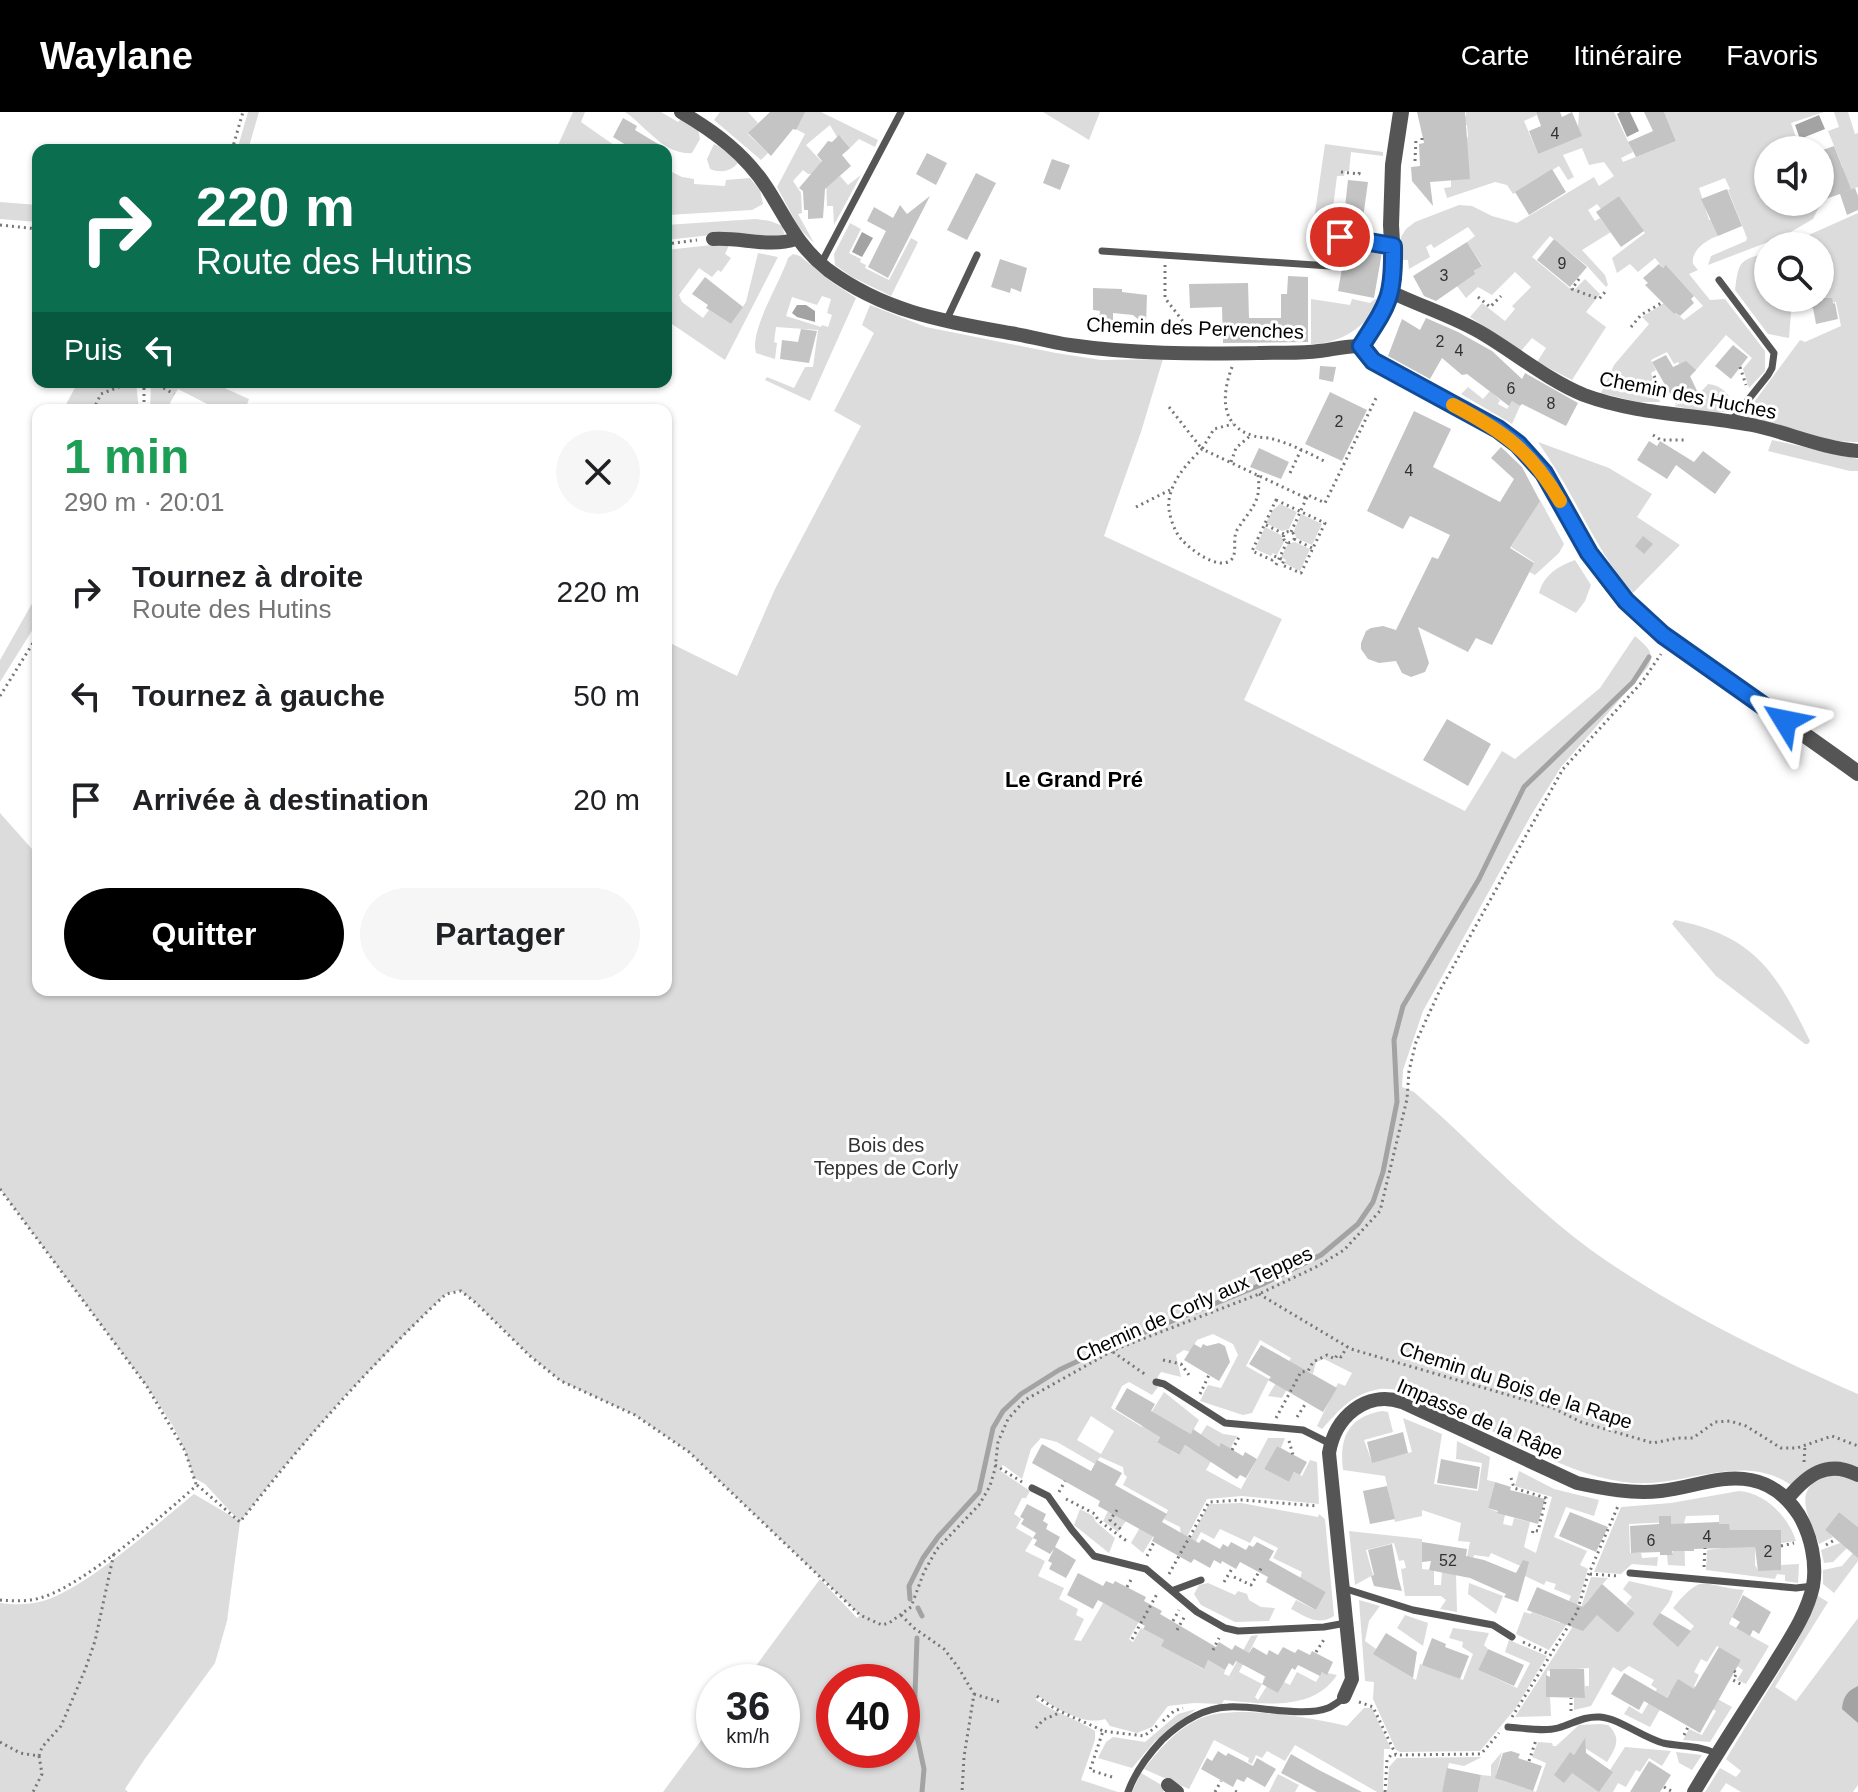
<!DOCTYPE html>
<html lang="fr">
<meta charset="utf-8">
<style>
body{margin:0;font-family:Helvetica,sans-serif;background:#f6f6f6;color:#202124;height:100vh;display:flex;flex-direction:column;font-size:30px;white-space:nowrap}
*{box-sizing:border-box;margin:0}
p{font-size:26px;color:#757577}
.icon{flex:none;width:44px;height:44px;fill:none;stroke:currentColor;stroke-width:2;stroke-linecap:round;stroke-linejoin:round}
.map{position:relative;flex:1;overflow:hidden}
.details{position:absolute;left:32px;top:292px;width:640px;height:592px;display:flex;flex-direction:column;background:#fff;border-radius:16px;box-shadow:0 2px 6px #0004}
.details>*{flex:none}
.top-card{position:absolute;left:32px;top:32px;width:640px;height:244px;border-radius:16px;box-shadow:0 2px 6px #0004;background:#0b6e4f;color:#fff;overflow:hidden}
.buttons{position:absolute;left:1754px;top:24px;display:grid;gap:16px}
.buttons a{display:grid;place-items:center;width:80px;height:80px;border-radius:50%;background:#fff;box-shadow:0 2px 6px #0004;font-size:40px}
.speed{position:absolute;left:696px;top:1552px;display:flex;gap:16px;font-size:40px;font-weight:700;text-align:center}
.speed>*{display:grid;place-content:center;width:104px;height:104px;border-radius:50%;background:#fff;box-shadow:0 2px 6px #0004;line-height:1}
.speed small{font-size:20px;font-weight:400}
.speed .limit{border:12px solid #d22;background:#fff;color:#111}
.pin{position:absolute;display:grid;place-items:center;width:68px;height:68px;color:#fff;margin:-34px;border:4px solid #fff;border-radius:50%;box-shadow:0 2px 8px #0007}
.me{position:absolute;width:88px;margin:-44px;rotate:305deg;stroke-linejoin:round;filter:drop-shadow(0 0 6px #0008)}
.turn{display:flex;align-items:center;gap:28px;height:168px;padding:0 32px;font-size:36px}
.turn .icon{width:104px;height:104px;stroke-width:2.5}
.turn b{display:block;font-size:56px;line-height:68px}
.then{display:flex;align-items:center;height:76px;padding:0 32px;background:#0003;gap:16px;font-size:30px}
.round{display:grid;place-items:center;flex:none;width:84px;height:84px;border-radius:42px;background:#f6f6f6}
.summary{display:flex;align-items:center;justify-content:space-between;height:136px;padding:0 32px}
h1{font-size:48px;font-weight:800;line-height:60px;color:#1e9e55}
.primary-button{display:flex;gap:16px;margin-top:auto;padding:16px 32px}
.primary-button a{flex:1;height:92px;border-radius:48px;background:#000;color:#fff;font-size:32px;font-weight:800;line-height:92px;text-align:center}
.primary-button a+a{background:#f6f6f6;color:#202124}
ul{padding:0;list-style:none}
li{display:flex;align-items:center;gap:24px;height:104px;padding:0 32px}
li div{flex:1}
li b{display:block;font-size:30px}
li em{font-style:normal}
header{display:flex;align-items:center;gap:48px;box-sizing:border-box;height:112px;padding:0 40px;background:#000;color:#fff}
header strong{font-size:38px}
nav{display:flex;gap:44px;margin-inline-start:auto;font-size:28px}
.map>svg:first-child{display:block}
</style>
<header>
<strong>Waylane</strong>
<nav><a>Carte</a><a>Itinéraire</a><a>Favoris</a></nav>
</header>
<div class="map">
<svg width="1858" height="1680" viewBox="0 0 1858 1680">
<rect width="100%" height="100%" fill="#fff"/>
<path fill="#dcdcdc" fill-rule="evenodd" d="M248 0H259L248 38H237Z
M573 0H585L581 10 621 38H556Z
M625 0H661L678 10 681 7 698 17 700 27 692 41C664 44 643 11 625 0Z
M720 0H748L758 11 748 22 768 41 761 48 714 8Z
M803 0H821L878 28 875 35 859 27 850 36 841 25H837L830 13 806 33 837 66 840 64 848 73 861 63 834 113 833 94H827L826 67 815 62H808L803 58 793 69 801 81 802 101 798 102 814 131 799 116 777 75 805 22 796 17Z
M1043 0H1100L1089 28Z
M1466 0H1536L1537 3 1524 9 1538 42 1578 15 1579 0H1614L1633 40 1621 46 1623 50 1676 29 1664 0H1824L1791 11 1799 34 1793 38H1768V90L1822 89 1813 107 1784 124 1708 153 1711 144 1746 129 1747 126 1728 78 1730 77 1725 66 1699 76 1709 108 1712 107 1718 124C1706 128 1691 138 1693 152L1698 158 1689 162 1710 188 1725 187 1765 239V259L1749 276 1743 257 1752 246 1726 223 1689 266 1678 250 1674 252 1667 240 1651 248 1656 258 1651 261 1660 290H1638L1601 281 1614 253 1649 212 1642 205 1664 191 1674 202 1676 201 1684 208 1703 194 1667 154 1663 156 1655 146 1638 160 1630 152 1617 161 1612 146 1645 121 1619 84 1601 97 1597 92 1588 98 1595 109 1600 106 1611 120 1582 138 1605 163 1608 173 1606 175 1587 154 1550 124 1532 145 1573 179 1585 167 1600 182 1586 200 1606 215 1572 268 1537 250 1546 236 1532 226 1521 239 1470 205 1482 191 1505 209 1515 197 1512 194 1531 175 1515 160 1492 183 1478 175 1466 186 1457 174 1482 153 1467 130 1475 124 1468 115 1434 136 1431 132 1426 135 1430 145 1409 157 1408 148H1402L1401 125 1406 117 1415 110 1459 93 1472 94 1492 104 1517 111 1594 65 1599 74 1614 64 1604 50 1589 53 1582 36 1563 43 1574 65 1568 68 1559 54 1513 82 1507 73 1495 70 1447 86 1444 76 1451 75V68L1468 24 1467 13H1457L1455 7 1466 4Z
M1834 0H1848L1855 22 1858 21V75L1847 79 1839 58 1843 56 1828 19 1839 15Z
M714 32 723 37 738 51C730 60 720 61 710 57L707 47Z
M1325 32 1383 40V44L1351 40 1349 60 1345 59 1344 64H1337L1332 104 1351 110 1349 122 1313 115Z
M666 57 682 65 694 67V72L725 74 726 68 750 66 760 78 763 92 752 98 668 103Z
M0 90 38 93V110L0 107Z
M1858 101V330C1821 331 1783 316 1748 306L1746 301 1800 228 1805 230 1841 214 1836 190 1827 192 1820 162V134H1784Z
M756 107 770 109 783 114 784 123 780 126 729 121 666 128V113Z
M850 111 861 117 849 141 861 147 860 150 866 153 865 156 889 168 911 126 918 130 891 184 852 165 835 153 834 142Z
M730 131 725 142 731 146 721 160 718 158 712 165 699 156 679 183 682 190 703 206 709 198 731 212 746 190 758 141 778 145 725 248 666 208V138Z
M1768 140V186H1788L1791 200 1789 226 1768 222 1735 178C1739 148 1739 149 1768 140Z
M793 142 800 144 833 171 856 186 810 289 765 268 767 265 794 276 805 255H813L818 218 776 215 774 230 777 231 775 247 756 241C749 219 781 169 788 146ZM822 184 831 187 827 201 832 203 828 215 822 213 821 215 786 204 792 185 817 193Z
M1311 187 1350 193 1352 187 1370 191 1375 187 1381 188C1367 214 1341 232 1311 232Z
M870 193 926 215 1056 241 1101 248 1163 247 1141 320 1104 424 1282 507 1244 588 1465 699 1502 639 1515 647 1600 576 1635 524C1646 534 1656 540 1648 555L1561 655 1530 705 1423 899 1403 958 1402 975 1414 980C1474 1032 1527 1091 1591 1138 1674 1197 1765 1241 1858 1282V1355C1827 1344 1814 1350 1791 1373 1740 1338 1680 1379 1624 1370 1588 1365 1553 1349 1520 1333 1491 1320 1409 1272 1380 1277 1352 1281 1339 1299 1322 1317L1317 1314 1338 1271 1345 1274 1352 1261 1324 1247 1316 1250 1313 1262 1308 1259 1305 1266 1297 1259 1282 1286 1268 1284 1291 1246 1260 1228 1246 1254 1269 1267 1252 1301 1243 1303 1200 1289 1208 1273 1221 1276 1238 1243 1233 1232 1213 1222 1197 1228 1190 1240 1184 1238 1176 1243 1181 1265 1161 1260 1154 1271 1158 1275 1152 1283 1129 1270 1122 1274 1111 1296 1142 1315 1164 1280 1199 1308 1191 1322 1170 1310 1157 1329 1178 1343 1185 1333 1191 1337 1207 1313 1223 1322 1237 1324 1230 1337 1221 1332 1206 1358 1241 1377 1268 1326H1285L1281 1336 1277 1334 1264 1357 1289 1370 1294 1360 1302 1364 1310 1348 1317 1350 1319 1392 1242 1384 1207 1387 1182 1434 1180 1415 1164 1407 1168 1398 1123 1373 1127 1365 1124 1362 1123 1355 1100 1345 1095 1352 1057 1330 1041 1326 1031 1337 1022 1367 1003 1353 999 1358 1030 1379 1026 1386H1022L1014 1402 1021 1407 1016 1416 1033 1426 1025 1439 1045 1449 1038 1464 1064 1476 1059 1487 1078 1497 1076 1503 1084 1507 1074 1528 1081 1529 1103 1491 1145 1499 1129 1527 1133 1530 1141 1516 1164 1528 1162 1534 1203 1557 1208 1548 1225 1558 1224 1562 1229 1564 1251 1524 1258 1523 1239 1560 1262 1572 1255 1585 1258 1588 1268 1572 1263 1569 1266 1561 1278 1581 1284 1570 1290 1573 1297 1560 1316 1570 1322 1560 1337 1563C1313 1600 1261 1592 1224 1588L1222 1592 1194 1591 1168 1594 1152 1615 1137 1621 1110 1614 1105 1607C1084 1614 1054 1596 1037 1583L1036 1588C1055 1601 1075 1606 1095 1619V1628L1081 1668 1118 1680H663L714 1611V1638H782V1570H744L820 1467 857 1506 860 1503 689 1340 635 1303 561 1269 530 1244 476 1191 461 1179H455L446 1182 430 1197 344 1285 276 1364 240 1410 227 1509 215 1551 144 1648 125 1677 128 1680H0V1491C15 1493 28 1493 43 1489 87 1476 157 1412 194 1382L238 1408 205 1372 194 1366 185 1339 173 1314 146 1273 0 1077V701L32 737 38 731V878H666V529L737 564 775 477 861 314 834 299 874 221 862 213ZM1091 1304 1114 1319 1101 1342 1077 1328ZM834 1570H902V1638H834Z
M78 270H136L139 298H63Z
M151 270H211L249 287 245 298H219L178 277 166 298H150Z
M1708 272C1721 273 1731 283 1735 295 1719 307 1692 297 1674 294L1699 282Z
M1468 275 1483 287 1490 279 1500 288 1498 292 1507 297 1512 289 1520 294 1512 312 1461 282Z
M1772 328 1858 347V359H1850L1768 339Z
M1538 330 1609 356 1652 382 1637 405 1680 433 1633 481C1607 452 1591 419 1572 385 1562 366 1550 348 1538 330Z
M1540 388 1564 432 1559 441 1535 463 1529 460 1534 450 1511 435Z
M1280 392 1297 400 1289 417 1282 419 1266 411 1273 398Z
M1301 402 1322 412 1312 433 1296 426 1294 419Z
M1265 415 1281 423 1284 430 1277 443 1273 441 1271 444 1255 437Z
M1295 430 1310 437 1300 459 1284 451 1286 448 1281 445 1288 432Z
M1575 448 1591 473 1585 489 1576 501 1539 481C1544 463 1558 454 1575 448Z
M38 481V509L0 570V548Z
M1675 808C1755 824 1776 860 1810 929L1808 932H1805L1716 864 1672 812Z
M1382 1299 1388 1300 1393 1320 1364 1328 1372 1350 1412 1340 1403 1306 1442 1322 1434 1372 1478 1379 1482 1351 1456 1347 1457 1329 1490 1345 1487 1368 1495 1370 1488 1396 1505 1403 1503 1412 1512 1414 1514 1406 1530 1410 1524 1435 1536 1441 1552 1385 1515 1374 1519 1359 1554 1377 1599 1388 1594 1404 1566 1395 1554 1425 1587 1439 1580 1453 1588 1457 1575 1500 1549 1538 1516 1522 1524 1500 1531 1502 1532 1500 1560 1511 1571 1484 1554 1477 1556 1472 1546 1469 1544 1473 1523 1463 1525 1456 1491 1441 1489 1445 1474 1443 1472 1451 1466 1450 1470 1430 1458 1429 1461 1411 1422 1398V1404L1395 1410 1385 1364 1343 1358C1339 1326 1348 1305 1382 1299Z
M1828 1362 1846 1364 1858 1370V1415L1839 1400 1825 1418 1833 1425 1819 1432C1809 1403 1790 1378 1828 1362Z
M1739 1379C1765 1381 1788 1404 1796 1429L1781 1431V1418H1755V1453L1758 1458H1780L1781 1453 1799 1452 1798 1471 1785 1469V1463L1777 1462 1775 1467 1706 1458 1707 1438 1730 1435 1729 1413 1719 1412V1403L1686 1404 1684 1411 1685 1454 1668 1453 1667 1443 1673 1442 1671 1410 1629 1412 1630 1441H1641L1642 1446 1658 1445 1657 1454 1632 1452 1621 1462 1594 1460 1621 1395 1671 1391Z
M1241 1391 1318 1405 1319 1402 1325 1407 1334 1504C1318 1514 1306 1505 1291 1497L1296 1488 1316 1498 1326 1480 1300 1466 1302 1460 1273 1446 1278 1436 1254 1424 1250 1431 1220 1417 1214 1427 1201 1420 1195 1431 1189 1429 1209 1392Z
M1080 1397 1093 1404 1096 1410 1115 1426 1109 1441 1074 1413Z
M1108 1399 1129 1405 1118 1420 1103 1409Z
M1142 1412 1156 1420 1143 1441 1131 1431Z
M1349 1419 1422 1427V1457L1434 1458V1473H1441L1442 1460 1456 1462 1457 1500 1440 1497 1446 1488 1441 1484H1405L1401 1457 1406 1456 1404 1448 1399 1449 1394 1431 1366 1438 1373 1463 1355 1473Z
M1840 1431 1847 1436 1833 1450 1824 1451 1821 1438Z
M1858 1435V1449L1834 1481 1823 1472V1458L1842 1454Z
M1591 1465 1608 1466 1586 1491 1618 1521 1635 1501 1626 1492 1632 1485 1623 1477 1629 1469 1673 1479 1669 1490 1652 1512 1678 1534 1694 1514 1673 1496C1705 1458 1701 1475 1744 1478L1729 1512 1769 1534 1746 1572 1737 1568 1743 1558 1737 1554 1741 1548 1717 1534 1707 1550 1701 1547 1694 1560 1699 1563 1694 1574 1732 1595 1710 1630 1683 1628 1689 1617 1702 1623 1716 1599 1699 1588 1670 1580 1650 1615 1624 1602 1629 1594 1642 1602 1657 1577 1651 1573 1654 1568 1629 1554 1621 1560 1613 1555 1591 1594 1574 1598V1586L1585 1585V1574H1589V1556L1547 1559 1546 1584 1550 1585 1551 1604 1515 1605 1577 1508Z
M1208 1471 1235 1483 1238 1479 1247 1482 1249 1488 1261 1495 1275 1496 1269 1509 1235 1510 1201 1493 1194 1482 1199 1473Z
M1469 1471 1503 1484 1496 1502 1468 1482Z
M1818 1484 1828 1490 1775 1575 1796 1589 1858 1506V1673L1853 1680H1741L1726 1671 1720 1680H1705L1720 1656 1736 1665 1741 1659 1726 1647 1795 1534Z
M1359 1488 1380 1494 1369 1509 1365 1529 1376 1537 1374 1542 1416 1568 1420 1552 1463 1568 1473 1542 1462 1535 1463 1530 1449 1526 1453 1516 1489 1521 1484 1533 1488 1537 1478 1558 1517 1576 1530 1551 1505 1540 1509 1528 1547 1544 1515 1597 1480 1639 1400 1640 1396 1638 1373 1587 1374 1570 1365 1569Z
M1405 1503 1428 1511 1423 1534 1397 1516Z
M1364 1596H1372L1391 1637H1384L1383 1680H1377L1295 1633 1285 1649 1267 1639 1262 1646 1256 1643 1252 1652 1248 1650 1249 1646 1214 1628 1189 1677 1144 1657C1160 1637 1175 1618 1199 1607 1233 1591 1310 1606 1347 1614Z
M1196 1597 1155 1629 1132 1656 1098 1646 1106 1630 1113 1625 1145 1630 1178 1602Z
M1600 1612 1608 1613C1622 1626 1616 1636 1607 1650L1585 1636H1579L1574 1643 1570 1641 1563 1650 1567 1653 1613 1660 1610 1658 1625 1635 1671 1639 1662 1654 1649 1646 1640 1660 1636 1658 1626 1675 1618 1671 1613 1680H1478L1481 1663 1491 1664V1653L1502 1640 1496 1663 1501 1668 1536 1680 1546 1651 1532 1645 1538 1630 1552 1631 1553 1634H1556L1579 1613Z
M1676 1640 1702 1643 1692 1658 1679 1651Z
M1482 1645 1464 1654 1449 1651 1442 1680H1387L1389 1655 1397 1646Z
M1141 1661 1165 1675 1163 1680H1132Z
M1278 1662 1299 1673 1295 1680H1269Z"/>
<path fill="#a3a3a3" d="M1620 0H1630L1639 19 1627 25 1617 2Z
M1819 3 1825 17 1800 27 1795 13Z
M862 120 873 126 862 145 852 140Z
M797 193H806L815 199V210L797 205 792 201Z
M1858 1574V1611L1842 1597C1843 1585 1847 1579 1858 1574Z"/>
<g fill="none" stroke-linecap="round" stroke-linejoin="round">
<path stroke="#a3a3a3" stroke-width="5" d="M910 1487 909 1474 923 1446 938 1425 979 1380 993 1316 1003 1299 1021 1282 1059 1258 1108 1235 1263 1172 1321 1143 1358 1112 1373 1090 1383 1060 1397 990 1394 928 1403 894 1479 767 1524 675 1633 570 1649 545
M918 1496 922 1504
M917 1526 914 1610 924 1657 922 1680"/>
</g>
<path fill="#c4c4c4" d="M770 0H805L796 18 793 17 771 44 748 21Z
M1417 0H1465L1470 67 1430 70 1433 94 1412 69 1411 55 1420 54 1419 32 1424 31Z
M1536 0H1560L1562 5 1572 0 1582 24 1538 42 1529 19 1541 14Z
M1644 0H1664L1676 29 1636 45 1628 30 1653 19Z
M623 6 637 14 635 18 668 38H623L626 33 613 25Z
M839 23 850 36 842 43 851 54 825 77 823 106 808 107V98H804L803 79 799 76 822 49 817 43 828 29 832 30Z
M1834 34 1851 77 1843 80 1855 76 1858 84V98L1847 103 1840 82 1820 89V39Z
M927 41 947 51 936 73 916 62Z
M1052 47 1070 53 1060 78 1043 71Z
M1552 57 1566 80 1529 103 1515 80Z
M976 61 996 71 967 128 947 118Z
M1348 68 1368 70 1363 106 1344 104Z
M1727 77 1742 114 1718 124 1701 87Z
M930 84 888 166 868 155 886 119 867 109 874 95 893 106 900 93 907 102Z
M1619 84 1644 119 1621 135 1596 100Z
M1554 127 1587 155 1570 175 1537 148Z
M1467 130 1482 154 1474 159 1475 162 1436 189 1424 184 1413 164Z
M1346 134 1382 140 1374 186 1338 179Z
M1000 147 1027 156 1021 180 1011 176 1010 181 991 175Z
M1659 152 1663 156 1666 153 1694 184 1691 187 1694 191 1680 204 1676 201 1674 202 1645 173 1648 171 1643 166Z
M1288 164 1308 165V230L1223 231 1222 195 1190 196 1189 172 1248 171 1249 206H1281V182H1287Z
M705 165 743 195 731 212 706 196 708 193 692 182Z
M1820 168 1824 186H1832L1833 192 1829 193 1835 191 1838 207 1816 212 1813 196 1794 200 1791 186H1820Z
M1093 176 1122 177V180L1147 183 1146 214 1133 203 1113 201V209H1099L1100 199 1093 198Z
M1426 206 1458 220 1492 239 1522 267 1525 261 1578 291 1566 314 1522 292 1520 294 1512 289 1509 294 1467 262 1462 263 1442 246 1430 267 1388 244 1402 207 1420 218Z
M801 217 817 219 809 251 780 247 782 228 798 230Z
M1733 233 1748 245 1731 267 1715 254Z
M1666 243 1673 255 1686 249 1696 258 1690 264 1698 281 1676 292 1652 250Z
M1320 254 1336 255 1333 270 1319 267Z
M1330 280 1367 298 1342 349 1305 332Z
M1414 299 1451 317 1433 355 1500 390 1514 367 1491 346 1501 335 1522 355 1540 389 1510 436 1534 451 1492 533 1476 526 1468 540 1418 515 1429 551 1425 560 1411 565 1402 561 1396 549 1379 551 1368 547 1361 537V531L1366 519 1371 516 1383 514 1396 518 1432 445 1438 447 1450 423 1410 404 1403 417 1367 399Z
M1649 329 1657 334 1660 329 1694 350 1703 339 1731 360 1715 382 1676 353 1667 367 1637 348Z
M1259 336 1289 350 1281 367 1250 355Z
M1643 424 1653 432 1644 442 1635 434Z
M1447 607 1491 632 1468 674 1423 648Z
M1219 1231 1225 1234 1230 1250 1219 1269 1184 1248 1194 1232 1201 1236 1203 1232 1207 1234Z
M1261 1233 1337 1276 1323 1300 1275 1272 1268 1268 1271 1265 1249 1252Z
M1127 1276 1155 1292 1151 1299 1191 1322 1193 1317 1219 1335 1221 1331 1243 1344 1245 1340 1257 1347 1246 1366 1240 1363 1237 1367 1185 1333 1179 1343 1157 1330 1160 1325 1115 1297Z
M1403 1320 1408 1341 1372 1351 1367 1330Z
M1042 1332 1091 1359 1097 1348 1122 1361 1115 1373 1167 1402 1162 1410 1199 1431 1202 1427 1220 1437 1223 1432 1228 1435 1231 1430 1246 1438 1249 1433 1253 1435 1257 1430 1274 1439 1269 1448 1326 1480 1316 1498 1266 1470 1268 1465 1240 1450 1236 1457 1222 1449 1221 1452 1214 1448 1210 1456 1194 1447 1191 1451 1152 1429 1154 1425 1098 1394 1100 1389 1032 1351Z
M1277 1334 1307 1350 1300 1363 1294 1360 1289 1370 1264 1357Z
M1441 1347 1480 1355 1477 1377 1437 1371Z
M1495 1370 1511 1375 1510 1378 1545 1387 1538 1412 1497 1401 1498 1399 1488 1396Z
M1387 1374 1395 1407 1370 1412 1363 1379Z
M1027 1392 1046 1402 1043 1409 1048 1412 1046 1417 1060 1425 1055 1435 1076 1448 1066 1466 1049 1457 1052 1451 1048 1449 1054 1437 1050 1442 1034 1433 1037 1428 1033 1426 1036 1421 1021 1412 1024 1407 1020 1405Z
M1570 1400 1608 1415 1596 1440 1559 1424Z
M1839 1400 1858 1415V1446L1825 1418Z
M1659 1404H1671V1412L1719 1410V1412H1729L1730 1418H1781V1458L1758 1459 1755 1435 1694 1437V1439H1672L1673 1443H1660V1440L1631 1441 1630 1414 1659 1412Z
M1422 1430 1467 1437 1466 1444 1484 1448 1516 1461 1523 1448 1529 1450 1518 1490 1504 1485 1506 1482 1470 1466 1429 1458 1431 1449 1422 1450Z
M1392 1432 1398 1465 1402 1479 1374 1474 1371 1464 1374 1463 1368 1438Z
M1078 1461 1103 1474 1106 1469 1113 1472 1115 1469 1146 1485 1144 1489 1162 1499 1160 1502 1216 1535 1219 1530 1232 1538 1235 1533 1249 1541 1253 1535 1267 1543 1269 1538 1278 1543 1283 1535 1295 1541 1298 1537 1310 1543 1312 1539 1333 1550 1327 1563 1322 1560 1320 1564 1298 1553 1295 1558 1292 1556 1278 1581 1262 1572 1266 1565 1236 1549 1233 1554 1229 1551 1225 1558 1208 1548 1204 1557 1161 1534 1164 1528 1143 1517 1145 1514 1098 1488 1093 1497 1067 1483Z
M1602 1472 1635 1501 1618 1521 1597 1503 1583 1519 1527 1498 1537 1475 1583 1495Z
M1743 1483 1771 1500 1759 1522 1753 1518 1750 1524 1736 1516 1740 1510 1732 1505Z
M1660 1501 1691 1519 1678 1535 1652 1512Z
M1386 1521 1417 1540 1413 1566 1373 1542Z
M1432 1526 1446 1532 1445 1535 1469 1544 1460 1567 1422 1553Z
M1719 1535 1741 1548 1700 1621 1644 1589 1639 1598 1611 1582 1624 1561 1667 1586 1678 1567 1694 1577Z
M1488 1537 1524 1553 1514 1574 1478 1558Z
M1550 1557H1584L1585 1586 1546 1585V1563L1550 1565Z
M1585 1626 1586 1641 1613 1660 1599 1680 1572 1661 1564 1671 1554 1663 1570 1640 1574 1643Z
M1218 1639 1226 1644 1228 1641 1253 1654 1257 1646 1276 1657 1265 1675 1247 1665 1244 1670 1237 1667 1233 1675 1201 1657 1207 1646 1212 1649Z
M1511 1639 1520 1642 1518 1646 1542 1654 1533 1679 1495 1666 1503 1641Z
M1291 1642 1317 1657 1362 1680H1317L1281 1661Z
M1649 1649 1671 1663 1660 1680H1630Z
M1447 1656 1481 1663 1478 1680H1442Z"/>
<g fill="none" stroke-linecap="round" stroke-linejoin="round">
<path stroke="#777" stroke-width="3" stroke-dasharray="2 4" stroke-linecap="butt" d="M1422 26V31
M232 38 243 0
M1415 49 1416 26
M1341 60 1359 62 1360 58
M1355 107 1372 110
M0 113 38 117
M666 132 697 128
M1165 153V186L1185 212
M1579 167 1572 177 1599 187 1605 180
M1478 185 1490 195 1501 184
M1631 215 1641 203 1663 190
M1232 255C1222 282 1219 314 1254 324 1260 326 1267 325 1273 327 1291 332 1309 341 1326 350
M1740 255 1746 273
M1654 264 1666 287
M144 270V298
M153 270 174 282
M1169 295 1202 337 1214 317 1233 312
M93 298 101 282 131 270
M1653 323 1661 328H1686
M1231 350 1236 336 1251 323
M1290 361 1301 338
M1258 363C1262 391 1250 397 1237 418 1232 427 1238 441 1231 448 1218 459 1190 437 1182 428 1174 420 1167 399 1169 388 1172 368 1188 350 1202 337L1306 386
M1276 388 1325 411 1301 461 1282 453 1284 448 1274 444 1272 448 1252 439Z
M1136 395 1172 377
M1266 413 1284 422
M1283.5 425a5.5 5.5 0 1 1 11 0a5.5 5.5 0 1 1-11 0Z
M1291 420 1308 383 1325 391 1377 284
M1294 427 1312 436
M1276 453 1287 430
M0 584 38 523
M0 1077 146 1273 185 1339 196 1372
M1259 1182 1351 1237 1553 1296 1581 1310 1653 1331 1678 1326H1693L1715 1310 1730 1309 1746 1314 1781 1336H1797L1832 1324 1858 1334
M1113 1240 1146 1263
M1163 1248 1181 1252 1189 1263
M1200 1282 1209 1263
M1297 1305 1306 1291
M1276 1306 1301 1260 1308 1259 1313 1250 1327 1243 1335 1247 1337 1243 1341 1245 1347 1235
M1289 1329 1293 1343
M1232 1338 1239 1325
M1804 1350 1805 1333
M995 1353 1022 1370
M1511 1366 1514 1376 1546 1386 1538 1419 1533 1418 1532 1424
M197 1373 240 1410C303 1329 371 1252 446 1182L461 1179 476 1191 530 1244 561 1269 635 1303 689 1340 860 1503 882 1513 889 1511 911 1495 924 1460 937 1437 979 1393 990 1374 995 1357 998 1330 1008 1307 1025 1288 1114 1238 1259 1182 1318 1154 1344 1138 1380 1099 1407 987 1409 959 1416 930 1439 880 1563 657 1642 570 1661 542
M1059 1380 1065 1369
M1066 1387 1095 1402 1098 1408 1128 1430
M1117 1398 1110 1408 1123 1419
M1826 1433 1836 1427
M1781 1434 1794 1431
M1147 1444 1154 1430
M1704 1455 1705 1436
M1169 1462 1209 1390 1242 1388 1318 1394
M1590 1462 1618 1464
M1234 1465 1251 1473 1262 1455
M1224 1470 1233 1455
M1127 1475 1132 1466
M0 1488C14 1489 29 1490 43 1485 85 1472 162 1404 197 1373
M901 1503 914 1516 944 1537 958 1555 974 1582 964 1645 962 1680
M1173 1509 1179 1498
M1177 1518 1185 1504
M1132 1527 1157 1482
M1523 1530 1549 1542
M1213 1538 1219 1526
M1316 1540 1325 1526
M1734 1559 1737 1561 1733 1568 1742 1573
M974 1582 1000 1590
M1037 1584C1057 1601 1080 1607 1103 1619
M1359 1590 1373 1595 1396 1643 1481 1642 1499 1621
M1571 1599V1586
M1512 1605 1577 1500 1587 1466 1618 1394
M1163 1609 1174 1599 1183 1596
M1036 1616 1043 1608 1059 1601
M1684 1623 1688 1615
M0 1630 20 1641 39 1644 42 1662 33 1680
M39 1644 42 1635 61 1614 85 1558 95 1529 114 1441
M1529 1649 1536 1628
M1112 1665 1090 1658 1103 1619 1144 1624 1157 1614
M1664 1675 1673 1680
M1235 1679 1237 1680
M1215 1680 1221 1669
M1385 1680 1387 1648 1391 1643H1396"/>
<path stroke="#555" stroke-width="7" d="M1102 139 1330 154 1340 125 1391 134
M819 151 824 146 901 0
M1719 168 1774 241 1772 256 1768 263 1732 308
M946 209 977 143
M1156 1270 1164 1272 1225 1311 1303 1318 1331 1332
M1032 1376 1048 1384 1072 1418 1094 1444 1146 1457 1197 1500 1225 1516 1238 1519 1324 1515 1346 1511
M1630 1461 1796 1476 1813 1474
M1343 1476 1413 1498 1493 1513 1512 1525
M1174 1478 1201 1468
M1508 1615C1523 1616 1544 1620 1558 1616 1573 1612 1583 1604 1600 1605 1618 1606 1642 1625 1663 1631 1681 1635 1700 1633 1717 1642
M1128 1680C1135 1660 1147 1644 1162 1628 1180 1611 1203 1596 1228 1595 1255 1593 1303 1606 1328 1596 1333 1594 1339 1589 1344 1586"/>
<path stroke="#555" stroke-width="14" d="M681 0C715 20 745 42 767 76 787 107 797 134 828 158 885 200 942 209 1010 221 1030 224 1049 230 1070 233 1131 242 1196 242 1258 241 1278 240 1299 242 1319 239 1334 237 1346 234 1361 234
M713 127C741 125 770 136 796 127
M1391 180C1422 195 1456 205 1485 223 1518 243 1548 268 1584 283 1638 303 1696 302 1752 313 1787 320 1821 336 1858 339
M1787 1387C1807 1363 1827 1347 1858 1363
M1344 1585 1352 1567 1329 1341C1335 1305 1366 1278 1402 1290L1577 1371C1605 1377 1632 1382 1661 1379 1691 1376 1721 1362 1751 1368 1772 1372 1788 1386 1799 1403 1811 1423 1817 1451 1813 1474 1807 1503 1787 1531 1772 1556 1746 1597 1719 1638 1694 1680
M1168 1673 1177 1680"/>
<path stroke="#555" stroke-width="16" d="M1401 0 1393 53 1391 113 1394 165 1386 196 1361 234 1373 249C1426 280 1508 311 1544 361 1573 402 1588 451 1625 488 1656 519 1693 544 1729 570 1772 600 1815 630 1858 661"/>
</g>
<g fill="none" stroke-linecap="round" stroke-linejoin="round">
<defs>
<path id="route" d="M1340 125 1393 134C1394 186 1388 192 1361 234L1373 249 1498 317 1518 332 1544 361 1589 441 1626 489 1663 523 1785 609"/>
</defs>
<use href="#route" stroke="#114b97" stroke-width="20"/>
<use href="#route" stroke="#1a73e8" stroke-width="14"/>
<path stroke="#f59e0b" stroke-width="14" d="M1453 293C1503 319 1531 339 1560 389"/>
</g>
<g text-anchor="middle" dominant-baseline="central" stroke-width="6" stroke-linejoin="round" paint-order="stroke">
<g font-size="16" fill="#313131">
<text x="1555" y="21">4</text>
<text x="1562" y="151">9</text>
<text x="1444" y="163">3</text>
<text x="1440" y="229">2</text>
<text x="1459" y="238">4</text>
<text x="1511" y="276">6</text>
<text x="1551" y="291">8</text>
<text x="1339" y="309">2</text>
<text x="1409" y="358">4</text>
<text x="1707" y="1424">4</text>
<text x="1651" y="1428">6</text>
<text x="1768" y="1439">2</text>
<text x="1448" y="1448">52</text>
</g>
<g font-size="20" fill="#000" stroke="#fff">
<text transform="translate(1195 216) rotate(2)">Chemin des Pervenches</text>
<text transform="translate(1688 283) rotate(11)">Chemin des Huches</text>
<text transform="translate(1194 1192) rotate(-24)">Chemin de Corly aux Teppes</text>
<text transform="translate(1516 1273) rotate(18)">Chemin du Bois de la Rape</text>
<text transform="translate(1480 1307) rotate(23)">Impasse de la Râpe</text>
</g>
<g font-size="20" fill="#333" stroke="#fff">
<text x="886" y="1033">Bois des<tspan x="886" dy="23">Teppes de Corly</tspan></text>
</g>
<g font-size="22" font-weight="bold" fill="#000" stroke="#fff">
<text x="1074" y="667">Le Grand Pré</text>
</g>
</g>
</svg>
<div class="buttons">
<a><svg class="icon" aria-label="sound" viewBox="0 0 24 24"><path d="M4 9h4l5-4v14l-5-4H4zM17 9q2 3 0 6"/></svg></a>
<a><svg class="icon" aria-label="search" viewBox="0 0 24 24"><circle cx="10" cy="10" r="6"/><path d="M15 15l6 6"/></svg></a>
</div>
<div class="speed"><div>36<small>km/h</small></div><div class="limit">40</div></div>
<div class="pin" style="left:1340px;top:125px;background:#d93025"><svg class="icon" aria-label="arrive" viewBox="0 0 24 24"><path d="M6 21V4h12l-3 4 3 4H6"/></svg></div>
<svg class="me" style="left:1785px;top:609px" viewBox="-20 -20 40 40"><path d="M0-17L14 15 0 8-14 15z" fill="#1a73e8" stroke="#fff" stroke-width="4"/></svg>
<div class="top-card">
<div class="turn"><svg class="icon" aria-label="right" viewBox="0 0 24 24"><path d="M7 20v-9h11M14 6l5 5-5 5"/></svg><div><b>220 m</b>Route des Hutins</div></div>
<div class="then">Puis<svg class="icon" aria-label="left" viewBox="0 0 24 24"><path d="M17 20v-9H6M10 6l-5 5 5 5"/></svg></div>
</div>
<section class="details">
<div class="summary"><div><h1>1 min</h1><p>290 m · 20:01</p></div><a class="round"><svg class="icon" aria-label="close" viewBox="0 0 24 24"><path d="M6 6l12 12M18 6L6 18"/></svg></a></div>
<ul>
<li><svg class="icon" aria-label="right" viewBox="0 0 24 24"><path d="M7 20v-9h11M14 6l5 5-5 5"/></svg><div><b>Tournez à droite</b><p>Route des Hutins</p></div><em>220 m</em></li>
<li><svg class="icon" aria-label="left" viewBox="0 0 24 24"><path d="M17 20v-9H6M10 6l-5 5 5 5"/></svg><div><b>Tournez à gauche</b></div><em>50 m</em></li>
<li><svg class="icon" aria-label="arrive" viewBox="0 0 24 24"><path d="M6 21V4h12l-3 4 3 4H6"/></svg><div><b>Arrivée à destination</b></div><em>20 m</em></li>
</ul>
<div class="primary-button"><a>Quitter</a><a>Partager</a></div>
</section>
</div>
